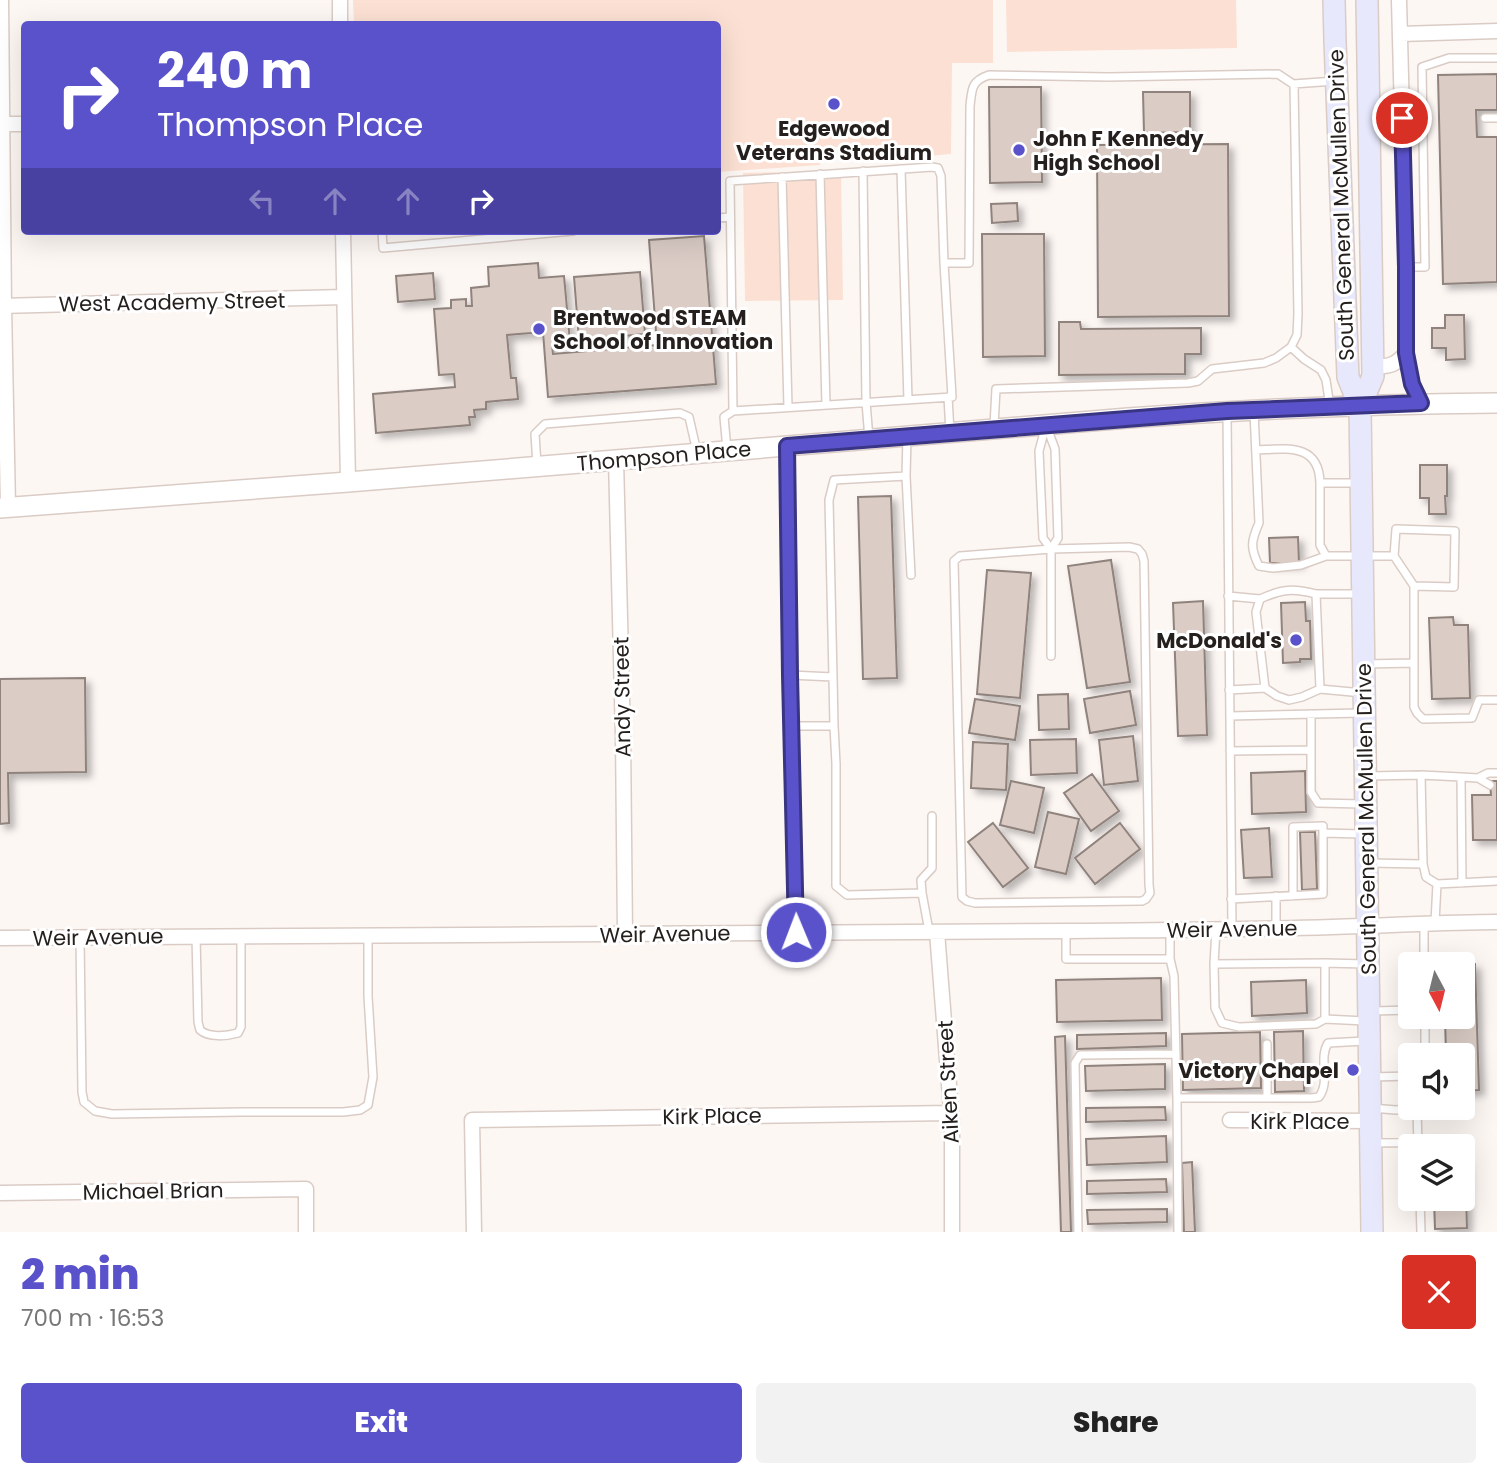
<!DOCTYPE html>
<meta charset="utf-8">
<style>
body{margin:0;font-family:Poppins,sans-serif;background:#f2f2f2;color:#222;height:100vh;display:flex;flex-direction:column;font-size:26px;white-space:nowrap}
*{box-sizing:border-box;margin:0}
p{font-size:23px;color:#767676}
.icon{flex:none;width:38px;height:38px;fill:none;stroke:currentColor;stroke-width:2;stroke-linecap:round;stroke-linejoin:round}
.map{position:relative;height:1232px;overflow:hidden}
.panel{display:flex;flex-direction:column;background:#fff;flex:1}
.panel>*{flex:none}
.hud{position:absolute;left:21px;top:21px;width:700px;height:214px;border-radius:7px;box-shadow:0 7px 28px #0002;background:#5a52ca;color:#fff;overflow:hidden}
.needle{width:46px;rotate:173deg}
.buttons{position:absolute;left:1398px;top:952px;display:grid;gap:14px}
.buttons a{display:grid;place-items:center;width:77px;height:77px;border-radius:7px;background:#fff;box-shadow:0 7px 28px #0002;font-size:35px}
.pin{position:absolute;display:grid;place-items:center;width:60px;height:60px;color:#fff;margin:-30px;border:4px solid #fff;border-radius:50%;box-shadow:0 2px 7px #0007}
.me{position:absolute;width:77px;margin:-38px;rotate:359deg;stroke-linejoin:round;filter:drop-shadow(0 0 5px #0008)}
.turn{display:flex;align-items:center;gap:24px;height:147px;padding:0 21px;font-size:32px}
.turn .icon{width:91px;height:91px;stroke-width:2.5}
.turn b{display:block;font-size:49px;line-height:60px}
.lanes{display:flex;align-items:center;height:66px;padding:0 21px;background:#0003;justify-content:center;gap:35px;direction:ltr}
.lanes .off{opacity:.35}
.round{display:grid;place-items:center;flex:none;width:74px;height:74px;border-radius:7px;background:#f2f2f2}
.overview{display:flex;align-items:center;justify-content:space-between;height:119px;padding:0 21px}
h1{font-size:42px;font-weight:800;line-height:52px;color:#5a52ca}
.cta{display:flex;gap:14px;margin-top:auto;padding:14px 21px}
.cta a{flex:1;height:80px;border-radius:7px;background:#5a52ca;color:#fff;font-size:28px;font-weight:800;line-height:80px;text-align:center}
.cta a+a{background:#f2f2f2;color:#222}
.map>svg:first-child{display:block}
</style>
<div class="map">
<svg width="1497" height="1232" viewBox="0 0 1497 1232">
<defs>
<filter id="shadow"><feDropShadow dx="5" dy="5" stdDeviation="3.5" flood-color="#0004"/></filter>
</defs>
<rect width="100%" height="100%" fill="#fdf7f4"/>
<path fill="#fbe0d3" d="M353 0H993V63H952L951 154 856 162 854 146 821 148 820 165 718 172V24H354Z
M1006 0H1236L1237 48 1007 52Z
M841 171 843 300 745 301 743 173Z"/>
<path fill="#dbcdc6" stroke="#90837d" stroke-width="2" filter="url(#shadow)" d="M1497 74V110H1476L1477 137H1497V282L1443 284 1438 75Z
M989 87H1041L1042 182 990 183Z
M1143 92H1190V132L1144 133Z
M1228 144 1229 316 1098 317 1097 145Z
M1017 203 1018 221 992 223 991 204Z
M982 234H1044L1045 356 983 357Z
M704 236 716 384 548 397 543 332 507 335 511 378H516L518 399 486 402V409L474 410 475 417H469L470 425 376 433 373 394 455 387 454 374 439 375 434 309 451 308V300L466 299V306H472L471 288 489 286 488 267 538 263 539 278 564 276 570 342 552 344 553 354 657 345 649 240Z
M640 272 645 334 579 340 574 277Z
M433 273 435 299 398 302 396 276Z
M1445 315H1464L1465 359 1446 360V348H1432V328H1445Z
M1059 322H1080L1081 329 1201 328V354H1185V374L1059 375Z
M1420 465H1447V496H1445L1446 514H1429V498H1420Z
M891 496 897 678 863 679 858 497Z
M1298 537 1299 563H1270L1269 538Z
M1111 560 1130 682 1087 688 1068 566Z
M987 570 1031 573 1020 698 977 694Z
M1203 601 1207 735 1178 736 1173 603Z
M1305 602 1306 621H1310L1311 659H1300V662L1283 663 1281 603Z
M1453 617 1454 625H1468L1470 698 1432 699 1429 618Z
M85 678 86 772 8 773 9 823 0 824V679Z
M1130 691 1136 725 1090 733 1084 699Z
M1068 694 1069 729 1039 730 1038 695Z
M975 699 1020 706 1015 740 969 733Z
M1133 736 1138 781 1104 785 1099 740Z
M1076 739 1077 773 1031 775 1030 740Z
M973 742 1008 744 1006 790 971 788Z
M1305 771 1306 812 1252 814 1251 773Z
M1092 774 1119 811 1091 831 1064 793Z
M1011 781 1044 788 1034 833 1000 825Z
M1490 781H1497V840H1473L1472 795H1491Z
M1048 812 1079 819 1066 874 1035 867Z
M993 823 1028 868 1003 887 968 842Z
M1120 823 1140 849 1095 884 1075 858Z
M1269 828 1272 877 1244 878 1241 830Z
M1300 832H1315L1317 889 1302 890Z
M1475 964 1479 1090 1463 1091V1055H1446L1445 1017H1463V965Z
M1161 978 1162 1020 1057 1022 1056 980Z
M1306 980 1307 1013 1252 1016 1251 982Z
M1303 1031 1304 1091 1275 1092 1274 1032Z
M1260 1032 1261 1088 1183 1090 1182 1034Z
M1166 1033V1046L1077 1049V1035Z
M1065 1036 1071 1232H1061L1055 1037Z
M1165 1064V1089L1086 1091 1085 1066Z
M1165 1107 1166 1120 1086 1122V1108Z
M1166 1136 1167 1162 1087 1165 1086 1139Z
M1192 1162 1195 1232H1184L1182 1163Z
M1463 1162H1465L1467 1228 1435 1229 1434 1199H1463Z
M1166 1179 1167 1192 1087 1194V1181Z
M1167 1209V1222L1088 1224 1087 1210Z"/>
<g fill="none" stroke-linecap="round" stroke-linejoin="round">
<defs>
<path id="service" d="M1294 84 1298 314 1297 335 1291 347 1304 359 1321 370 1326 380 1330 407
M1485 118H1497
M901 169 908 400
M863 171 866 402 869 439
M820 174 826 405
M782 177 788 407
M718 218 730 217
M382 231 383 248 573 231
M1407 267H1425L1422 67 1449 58H1497
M948 397 950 433
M733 411 952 397 944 263
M1254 411 1259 523C1251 541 1250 548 1259 566L1273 568 1301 565 1326 556H1394L1414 586V663L1365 664
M1227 414 1232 928
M1046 425 1055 449 1058 538 1051 549 1043 538 1039 451Z
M994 426 996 389 1188 383 1198 381 1212 369 1264 363 1276 358 1291 347
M727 450 724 417 733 411 730 181 932 167 938 168 941 176 944 263H969L970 106C972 89 971 81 989 75L1109 77 1278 74 1293 84 1335 81
M1256 450C1285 449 1319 442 1320 483H1357
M537 465 535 434 545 424 680 413 689 417 697 452
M906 476 911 575
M1320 483V545L1326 556
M1129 547 1138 549 1142 554 1144 561 1149 885 1150 893 1146 899 1142 901 975 903 967 901 962 897 954 561 960 556 1051 549Z
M1051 549V656
M1394 556 1396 529 1455 531 1454 587 1414 586
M1316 594C1293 588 1282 589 1260 599L1256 612 1265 688 1277 696 1289 700 1302 697 1320 689 1363 693
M1228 596 1260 599
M1414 663V707L1417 713 1423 719 1472 718 1479 700H1497
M790 675 833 677 829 500 834 480 906 476 907 437
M833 677 834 726
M1320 689 1316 594H1359
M1229 690 1265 688
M1311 714V792L1318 803 1362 804
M1230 716 1361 713
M791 726H834L836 764V886L847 895 922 893 929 931
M1230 751 1311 750
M1421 775 1461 777 1462 883
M1368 776 1421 775 1423 864
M1461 777 1478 778 1488 773H1497
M1478 778 1490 785
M1323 833 1362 834
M1369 863 1423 864 1426 877 1437 884 1497 881
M922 893 921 880 932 868V816
M1231 899 1323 894V826L1293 827V896
M1435 922 1437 884
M1424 923V964
M1276 928V896
M1216 929 1214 964 1215 1008 1222 1023 1239 1027 1316 1024 1325 1019 1365 1021
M1066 931V959H1170V930
M196 936 198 1022 200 1030C209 1038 227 1036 238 1033L241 1027V936
M80 937 82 1092 84 1102 95 1111 112 1114 242 1112H343L360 1110 368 1105 373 1077 368 996V935
M1170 959 1174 976 1177 1098H1312L1319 1097C1331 1081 1318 1059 1328 1043L1365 1041
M1214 964 1325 963
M1373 1011 1410 1010
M1325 1019V963L1366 964
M1267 1044V1097
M1425 1055V1017
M1371 1077 1410 1076
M1177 1098 1178 1232
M1371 1108 1396 1110 1412 1108
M1417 1108 1418 1146
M1372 1143 1469 1142
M1420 1199 1421 1232
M1078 1232 1075 1063 1080 1055 1176 1054"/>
<path id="minor" d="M1 0 4 306 8 507
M340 0V24
M1399 0 1406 267V353
M1400 34 1497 31
M0 124H24
M343 231 348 482
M0 306 344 297
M1373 367C1389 366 1395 366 1406 353L1412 384 1421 403
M787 446 790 675 796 932
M616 460 623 736 625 935
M937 932 952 1123V1232
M0 938C356 934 712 935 1068 931 1156 930 1244 930 1332 927 1387 926 1442 922 1497 922
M1230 1120 1371 1121
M0 1193 306 1189V1232
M474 1232 472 1120 951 1113"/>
<path id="tertiary" d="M0 508 348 482 1128 418C1250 409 1374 404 1497 403"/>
<path id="secondary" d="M1334 0 1335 41 1348 377 1360 407 1372 1232
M1360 407 1373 376 1367 0"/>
</defs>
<use href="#service" stroke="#daccc5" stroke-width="10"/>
<use href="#minor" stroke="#daccc5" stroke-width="17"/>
<use href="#tertiary" stroke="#daccc5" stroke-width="22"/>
<use href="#secondary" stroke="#daccc5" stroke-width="24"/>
<use href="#service" stroke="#fff" stroke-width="7"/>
<use href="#minor" stroke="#fff" stroke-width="14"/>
<use href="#tertiary" stroke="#fff" stroke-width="19"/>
<use href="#secondary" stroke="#e7e8fc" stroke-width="21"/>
</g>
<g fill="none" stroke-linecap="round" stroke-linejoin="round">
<defs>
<path id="route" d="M796 932 790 675 787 446 1227 411 1421 403 1412 384 1406 353V267L1402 118"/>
</defs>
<use href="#route" stroke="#3a3583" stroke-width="18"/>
<use href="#route" stroke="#5a52ca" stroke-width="12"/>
</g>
<g fill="#5a52ca" stroke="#fff" stroke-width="2.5">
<circle cx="834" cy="104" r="7"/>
<circle cx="1019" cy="150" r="7"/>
<circle cx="539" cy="329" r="7"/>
<circle cx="1296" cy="640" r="7"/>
<circle cx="1353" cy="1070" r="7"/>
</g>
<g text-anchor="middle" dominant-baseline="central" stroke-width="6" stroke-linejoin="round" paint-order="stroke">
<g font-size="21" font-weight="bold" fill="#25201d" stroke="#fff" text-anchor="start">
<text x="834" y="128" text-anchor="middle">Edgewood<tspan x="834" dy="24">Veterans Stadium</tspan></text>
<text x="1033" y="138">John F Kennedy<tspan x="1033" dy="24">High School</tspan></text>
<text x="553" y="317">Brentwood STEAM<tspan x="553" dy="24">School of Innovation</tspan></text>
<text x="1282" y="640" text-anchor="end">McDonald's</text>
<text x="1339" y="1070" text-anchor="end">Victory Chapel</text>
</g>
<g font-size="21" fill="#25201d" stroke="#fff">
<text transform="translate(1341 205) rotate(-92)">South General McMullen Drive</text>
<text transform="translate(172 302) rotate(-1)">West Academy Street</text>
<text transform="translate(664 456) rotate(-5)">Thompson Place</text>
<text transform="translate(622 697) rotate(-91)">Andy Street</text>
<text transform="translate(1366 819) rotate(-91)">South General McMullen Drive</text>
<text transform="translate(1232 929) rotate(-1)">Weir Avenue</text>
<text transform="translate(665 934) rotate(-1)">Weir Avenue</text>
<text transform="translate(98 937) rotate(-1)">Weir Avenue</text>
<text transform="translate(948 1082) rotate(-93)">Aiken Street</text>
<text transform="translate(712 1116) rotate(-1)">Kirk Place</text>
<text x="1300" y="1121">Kirk Place</text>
<text transform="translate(153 1191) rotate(-1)">Michael Brian</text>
</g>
</g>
</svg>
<div class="buttons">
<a><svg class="needle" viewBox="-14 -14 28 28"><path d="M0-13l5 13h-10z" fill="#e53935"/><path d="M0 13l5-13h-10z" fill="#767676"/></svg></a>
<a><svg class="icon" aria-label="sound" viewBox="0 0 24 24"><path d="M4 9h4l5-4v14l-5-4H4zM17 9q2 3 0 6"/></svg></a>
<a><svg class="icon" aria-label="layers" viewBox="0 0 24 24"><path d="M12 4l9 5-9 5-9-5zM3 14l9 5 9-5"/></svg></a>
</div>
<div class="pin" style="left:1402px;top:118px;background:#d93025"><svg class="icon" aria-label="arrive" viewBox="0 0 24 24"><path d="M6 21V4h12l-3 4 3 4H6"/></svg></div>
<svg class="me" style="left:796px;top:932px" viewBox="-20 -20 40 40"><circle r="17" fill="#5a52ca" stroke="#fff" stroke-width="3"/><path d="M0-11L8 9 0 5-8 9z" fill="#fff"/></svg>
<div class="hud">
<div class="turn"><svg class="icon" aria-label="right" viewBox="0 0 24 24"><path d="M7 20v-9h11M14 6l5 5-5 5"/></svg><div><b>240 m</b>Thompson Place</div></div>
<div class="lanes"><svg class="icon off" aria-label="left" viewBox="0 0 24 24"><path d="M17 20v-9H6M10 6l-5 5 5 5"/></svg><svg class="icon off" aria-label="ahead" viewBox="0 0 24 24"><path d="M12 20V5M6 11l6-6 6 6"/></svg><svg class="icon off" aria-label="ahead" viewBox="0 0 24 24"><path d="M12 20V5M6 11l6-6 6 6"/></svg><svg class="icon" aria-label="right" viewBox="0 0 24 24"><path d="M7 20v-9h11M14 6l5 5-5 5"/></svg></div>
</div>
</div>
<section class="panel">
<div class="overview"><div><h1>2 min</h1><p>700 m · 16:53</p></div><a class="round" style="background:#d93025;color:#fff"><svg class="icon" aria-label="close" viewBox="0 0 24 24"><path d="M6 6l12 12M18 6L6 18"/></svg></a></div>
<div class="cta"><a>Exit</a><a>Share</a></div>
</section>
